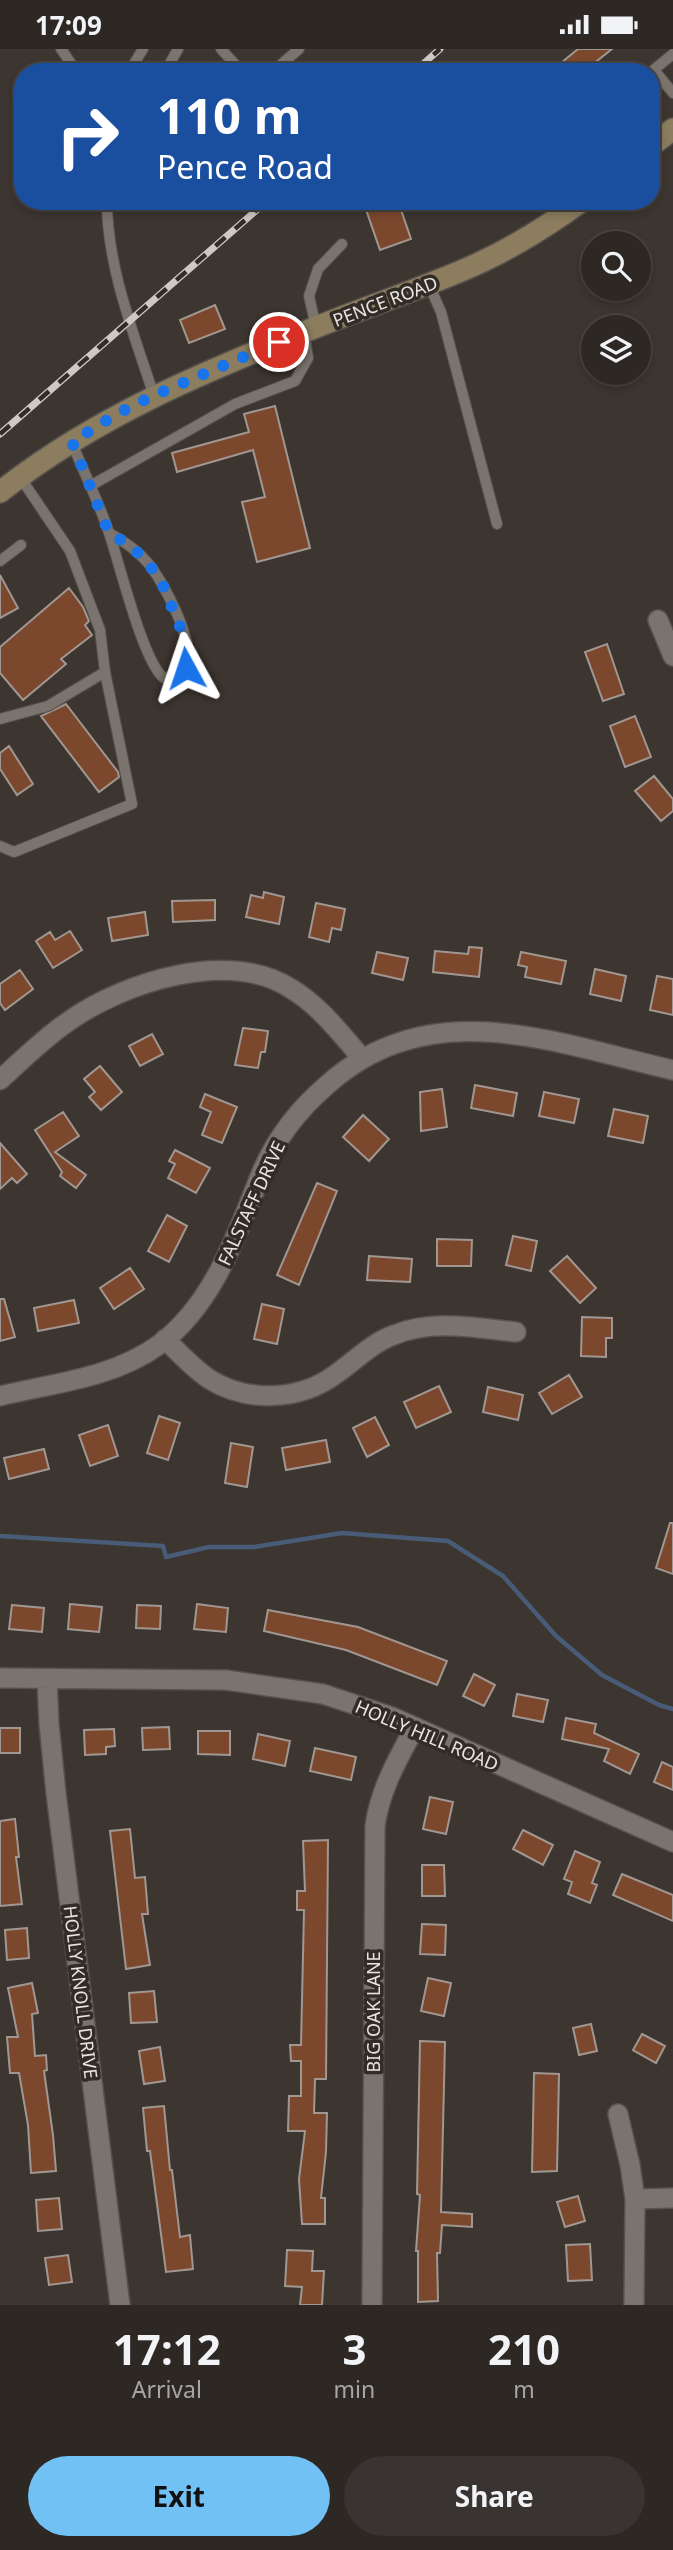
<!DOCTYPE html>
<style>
body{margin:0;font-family:"Noto Sans",sans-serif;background:#393431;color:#f1f3f6;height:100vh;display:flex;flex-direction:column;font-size:26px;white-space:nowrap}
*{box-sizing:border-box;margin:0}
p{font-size:23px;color:#a7a6a6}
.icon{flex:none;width:38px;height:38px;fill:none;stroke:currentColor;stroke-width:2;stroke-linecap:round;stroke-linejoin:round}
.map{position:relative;height:2256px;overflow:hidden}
.sheet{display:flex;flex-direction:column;background:#2d2824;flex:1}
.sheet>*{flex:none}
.top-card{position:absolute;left:14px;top:14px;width:646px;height:147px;border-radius:28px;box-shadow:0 4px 10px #0003,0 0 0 2px #484441;background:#1a4fa0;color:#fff;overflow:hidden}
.buttons{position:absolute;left:581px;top:182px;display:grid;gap:14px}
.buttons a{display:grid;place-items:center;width:70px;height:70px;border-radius:50%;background:#2d2824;box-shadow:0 4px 10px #0003,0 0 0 2px #484441;font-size:35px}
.pin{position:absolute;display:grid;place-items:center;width:60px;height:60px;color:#fff;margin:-30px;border:4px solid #fff;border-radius:50%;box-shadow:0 2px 7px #0007}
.me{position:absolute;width:77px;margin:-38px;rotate:355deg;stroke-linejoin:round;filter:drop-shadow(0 0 5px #0008)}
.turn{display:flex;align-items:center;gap:24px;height:147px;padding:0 28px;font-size:32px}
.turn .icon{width:91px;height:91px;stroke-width:2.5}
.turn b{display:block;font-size:49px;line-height:60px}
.eta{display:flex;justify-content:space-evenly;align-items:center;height:119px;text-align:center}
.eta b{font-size:42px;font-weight:700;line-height:49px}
.action{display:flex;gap:14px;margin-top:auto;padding:14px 28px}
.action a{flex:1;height:80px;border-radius:42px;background:#71c1f5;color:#111;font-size:28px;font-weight:700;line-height:80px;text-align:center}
.action a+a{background:#393431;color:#f1f3f6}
.status{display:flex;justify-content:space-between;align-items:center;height:49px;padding:0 35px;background:#2d2824;direction:ltr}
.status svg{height:19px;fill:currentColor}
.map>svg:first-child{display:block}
</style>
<div class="status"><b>17:09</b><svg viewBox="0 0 49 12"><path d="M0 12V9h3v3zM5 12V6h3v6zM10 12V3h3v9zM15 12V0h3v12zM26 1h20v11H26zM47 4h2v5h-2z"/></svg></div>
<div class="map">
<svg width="673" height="2256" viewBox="0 0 673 2256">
<rect width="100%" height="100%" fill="#3c3530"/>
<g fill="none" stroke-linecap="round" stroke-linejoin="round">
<path stroke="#495c77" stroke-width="4.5" d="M0 1487 163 1497 166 1508 209 1498H254L342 1484 448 1492 503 1527 556 1587 602 1626 659 1656 673 1660"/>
</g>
<path fill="#7c482d" stroke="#a19792" stroke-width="2" d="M578 0H612L592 16 597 23H550Z
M363 152H398L411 190 380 201Z
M215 256 225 280 189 294 180 271Z
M275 357 310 499 257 513 242 453 265 448 253 401 177 423 172 404 249 383 244 365Z
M0 526 18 559 0 569Z
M69 539 83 558 89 572 85 576 92 586 61 610 66 615 23 651 0 624V598Z
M607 595 624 645 603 652 585 603Z
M66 655 118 723 119 728 99 743 41 667Z
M635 667 651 708 625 718 610 677Z
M9 697 33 735 17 746 0 720V704Z
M654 727 673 750V762L661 772 635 742Z
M264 843 284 848 279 875 246 868 251 846 263 849Z
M215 851V871L173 873 172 852Z
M316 854 345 860 341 881 332 879 329 893 309 888Z
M145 863 148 886 112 892 108 869Z
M70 882 82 901 53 919 36 892 50 883 55 891Z
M469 898 482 899 479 928 433 923 435 902 468 905Z
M377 903 408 909 403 931 372 924Z
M521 903 566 912 561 935 525 928 527 918 518 916Z
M595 920 626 927 621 952 590 945Z
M20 921 33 940 5 961 0 954V935Z
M657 927 673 930V966L650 961Z
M243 979 268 982 265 1003H261L258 1019 235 1016Z
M152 985 163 1005 140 1017 129 997Z
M100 1017 122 1043 101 1061 89 1048 95 1043 84 1030Z
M475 1036 517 1044 513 1067 471 1059Z
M442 1040 447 1078 421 1082 420 1043Z
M544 1043 579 1050 574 1074 539 1067Z
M205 1045 237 1058 222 1094 202 1086 211 1063 200 1058Z
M614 1060 648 1067 643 1094 608 1087Z
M63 1063 79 1087 55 1103 86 1126 76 1139 60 1127 62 1123 35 1081Z
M363 1066 389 1090 369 1112 343 1088Z
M0 1094 27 1125 17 1134 12 1129 0 1140Z
M175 1101 210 1119 196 1144 168 1129 175 1115 169 1112Z
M317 1134 337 1142 299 1236 277 1226Z
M167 1166 187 1177 169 1213 148 1202Z
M513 1187 537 1192 531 1222 506 1216Z
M437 1190 472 1191 471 1217H437Z
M369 1207 412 1210 410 1233 367 1231Z
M567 1207 596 1239 580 1254 550 1222Z
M130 1219 144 1240 114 1260 100 1239Z
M0 1250H4L15 1288 0 1292Z
M74 1251 79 1274 38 1282 34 1259Z
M262 1255 284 1260 277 1295 254 1290Z
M582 1268 612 1269V1289H606V1308L581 1307Z
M569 1326 582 1348 552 1365 539 1344Z
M439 1337 451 1363 416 1379 404 1353Z
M488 1338 523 1346 518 1371 483 1363Z
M159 1367 180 1374 168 1411 147 1404Z
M375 1368 389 1396 367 1408 353 1379Z
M108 1376 118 1407 90 1417 79 1386Z
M326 1391 330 1413 286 1421 282 1399Z
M231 1394 253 1398 247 1438 225 1434Z
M44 1400 49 1420 9 1430 4 1409Z
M670 1474H673V1525L656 1519Z
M70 1555 102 1558 99 1583 68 1580Z
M197 1555 228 1559 226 1583 194 1580Z
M12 1556 44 1559 42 1583 9 1580Z
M137 1556 161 1557 160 1580 136 1579Z
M268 1561 358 1578 447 1612 437 1636 346 1601 264 1582Z
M474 1625 495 1636 484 1657 463 1647Z
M517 1645 548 1651 543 1673 513 1667Z
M566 1669 596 1675 594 1684 639 1705 630 1725 604 1712 609 1700 562 1690Z
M169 1678 170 1700 143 1701 142 1679Z
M0 1679H20V1704H0Z
M114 1680 115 1697 106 1698V1705L85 1706 84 1681Z
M198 1682H230V1706L198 1705Z
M258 1685 290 1692 285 1717 253 1710Z
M315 1699 356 1708 351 1731 310 1722Z
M662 1713 673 1718V1741L654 1733Z
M430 1748 453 1753 446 1785 423 1780Z
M15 1770 19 1808H16L22 1855 0 1857V1772Z
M130 1780 135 1829 145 1828 148 1865H142L150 1916 126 1920 110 1782Z
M523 1781 553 1796 543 1816 513 1800Z
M328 1791 326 2030H315L314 2064H327L326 2103 321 2149H325V2175H302L299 2130 305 2082H288L289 2047H301V2012H291L290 1996H301L304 1861H297V1842H305L303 1792Z
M575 1802 600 1813 592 1834 597 1836 590 1854 568 1845 572 1833 564 1830Z
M422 1816H444L445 1847H422Z
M622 1825 673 1846V1872L613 1846Z
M422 1875 446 1876 445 1906 420 1905Z
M27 1879 29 1909 7 1911 5 1881Z
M428 1929 451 1934 444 1967 421 1962Z
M32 1934 38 1964 32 1965 35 2007 46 2006 47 2021 44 2022 53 2086 56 2122 31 2124 28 2076 19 2024H10L7 1988H18L8 1939Z
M154 1942 157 1973 131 1974 129 1944Z
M591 1975 597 2002 579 2006 573 1979Z
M642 1985 665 1997 656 2014 633 2001Z
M420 1992 445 1993 441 2163 472 2165V2178L442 2176 440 2204H437L438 2252 418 2253V2202H416L420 2146 417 2145Z
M160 1998 165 2032 144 2035 139 2002Z
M534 2024 559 2025 557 2122 532 2123Z
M164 2057 170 2121H172L180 2188 190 2186 193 2220 166 2223 150 2102H147L143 2059Z
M578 2147 585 2172 565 2178 557 2153Z
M59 2149 62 2180 38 2182 36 2151Z
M590 2195 592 2231 568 2232 566 2196Z
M287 2201 313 2202 312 2222H324L322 2256H300L302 2238 285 2237Z
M68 2206 72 2233 49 2236 45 2209Z"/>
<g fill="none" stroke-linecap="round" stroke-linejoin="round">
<defs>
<path id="lane" d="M61 0 77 23
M221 0 242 23
M654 21 673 44
M129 23 143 0
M165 23 178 0
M268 23 277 19 299 0
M651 23 673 5
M107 152C107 218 134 285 154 347
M429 236 441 263 497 475
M316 278 309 247 318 220 342 195
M72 394C84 424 99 453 109 484 119 512 143 614 164 629L179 627C180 626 186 619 186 619 197 595 163 532 148 514 137 501 124 492 109 484
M90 437 235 355 295 332 308 309 304 283
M0 512 21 496
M0 670 48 657 105 623
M0 797 14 803 132 755 105 623 100 581 70 502 20 428"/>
<path id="street" d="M658 571 673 607
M0 1031C22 1011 44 989 69 972 124 933 228 900 290 939 319 956 340 984 362 1009
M165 1290C179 1304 193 1319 209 1330 247 1354 300 1352 336 1325 355 1312 371 1294 394 1286 433 1270 475 1279 516 1283
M0 1347C54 1334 114 1329 160 1295 215 1253 236 1186 261 1125 275 1091 299 1060 327 1036 431 943 554 994 673 1021
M0 1629 226 1631 323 1645 392 1668 673 1793
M47 1630 49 1675 56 1744 120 2256
M618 2065 630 2116 635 2150 634 2256
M635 2150 673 2149
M372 2256 375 1777C380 1740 398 1710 415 1678"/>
<path id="secondary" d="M651 97 673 80
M0 443C95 368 203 323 314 279 368 257 424 239 477 215 514 198 549 176 582 152"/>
</defs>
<use href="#lane" stroke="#56514c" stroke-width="12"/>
<use href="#street" stroke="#56514c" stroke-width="22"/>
<use href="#secondary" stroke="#56514c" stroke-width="24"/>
<use href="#lane" stroke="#7b736d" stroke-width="10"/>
<use href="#street" stroke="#7b736d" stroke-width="19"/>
<use href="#secondary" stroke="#8b7d5e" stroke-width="21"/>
<defs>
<path id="rail" d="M414 23 440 0
M0 385 267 152"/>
</defs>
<use href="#rail" stroke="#cec9c5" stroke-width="7"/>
<use href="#rail" stroke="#322b26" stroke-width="4.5" stroke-dasharray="13" stroke-linecap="butt"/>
</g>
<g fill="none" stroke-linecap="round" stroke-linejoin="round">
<path stroke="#1a73e8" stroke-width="12" stroke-dasharray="0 21.6" d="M186 619 188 609 186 592 162 534 147 512 128 495 109 484 72 393 117 365 150 348 279 293"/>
</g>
<g text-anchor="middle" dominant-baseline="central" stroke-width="7" stroke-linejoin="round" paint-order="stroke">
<g font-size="18" fill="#e8e4e0" stroke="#322b26">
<text transform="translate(385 252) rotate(-21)">PENCE ROAD</text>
<text transform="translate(251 1154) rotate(-65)">FALSTAFF DRIVE</text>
<text transform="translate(427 1686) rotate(23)">HOLLY HILL ROAD</text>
<text transform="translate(81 1943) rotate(83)">HOLLY KNOLL DRIVE</text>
<text transform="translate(373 1963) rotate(-90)">BIG OAK LANE</text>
</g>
</g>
</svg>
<div class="buttons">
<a><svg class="icon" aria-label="search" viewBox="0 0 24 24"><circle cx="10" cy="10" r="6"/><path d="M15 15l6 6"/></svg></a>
<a><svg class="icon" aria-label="layers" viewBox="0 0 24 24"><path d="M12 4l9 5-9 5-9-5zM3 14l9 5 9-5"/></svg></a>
</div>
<div class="pin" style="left:279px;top:293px;background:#d93025"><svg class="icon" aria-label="arrive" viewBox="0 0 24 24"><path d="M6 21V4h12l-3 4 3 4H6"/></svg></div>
<svg class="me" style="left:186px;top:619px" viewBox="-20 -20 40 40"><path d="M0-17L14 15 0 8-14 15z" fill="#1a73e8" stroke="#fff" stroke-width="4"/></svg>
<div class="top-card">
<div class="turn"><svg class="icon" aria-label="right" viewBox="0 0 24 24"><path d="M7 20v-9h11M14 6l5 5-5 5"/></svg><div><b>110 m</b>Pence Road</div></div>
</div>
</div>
<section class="sheet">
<div class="eta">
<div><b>17:12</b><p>Arrival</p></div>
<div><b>3</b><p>min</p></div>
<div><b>210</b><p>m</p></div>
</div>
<div class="action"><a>Exit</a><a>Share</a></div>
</section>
